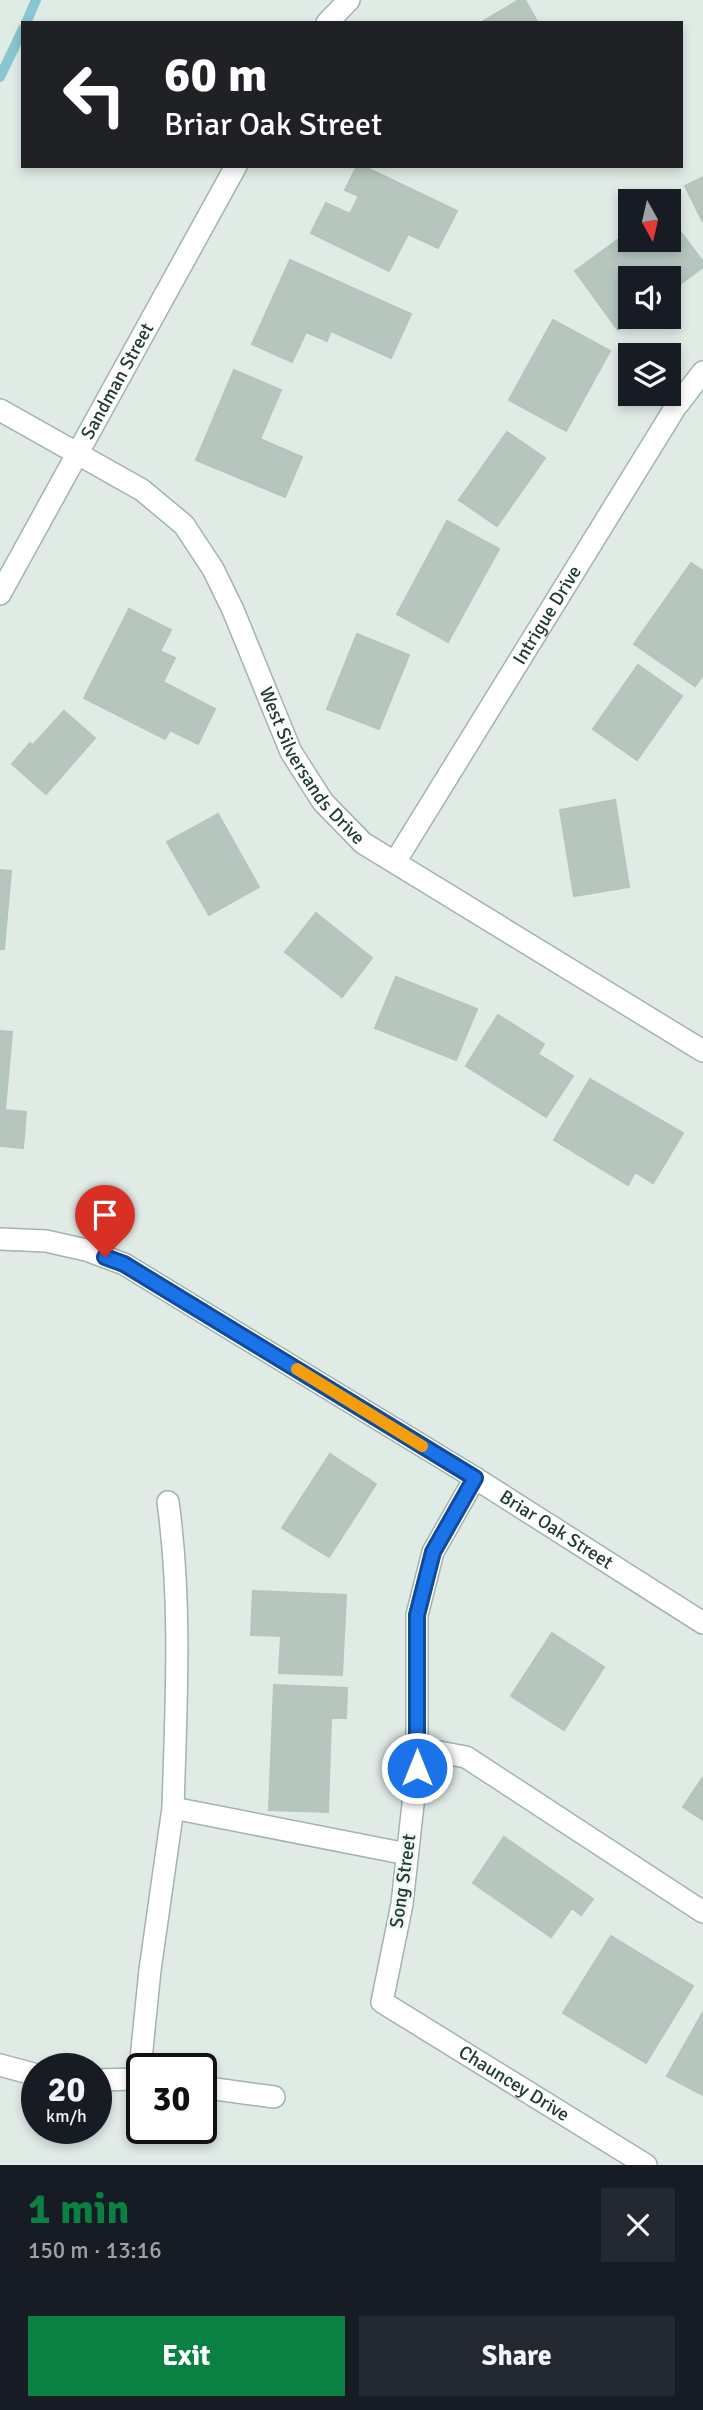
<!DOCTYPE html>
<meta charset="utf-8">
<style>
body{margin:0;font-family:Signika,sans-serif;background:#242831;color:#f1f3f6;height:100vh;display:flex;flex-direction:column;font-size:26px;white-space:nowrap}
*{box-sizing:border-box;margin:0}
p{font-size:23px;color:#9ea1a6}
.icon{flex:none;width:38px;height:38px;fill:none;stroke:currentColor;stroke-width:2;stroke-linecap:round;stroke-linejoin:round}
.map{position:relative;height:2165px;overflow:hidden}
.drawer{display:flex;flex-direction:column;background:#171b24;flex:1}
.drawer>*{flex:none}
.guide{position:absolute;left:21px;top:21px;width:662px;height:147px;border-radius:0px;box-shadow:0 4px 10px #0003;background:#202124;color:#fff;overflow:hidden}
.needle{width:46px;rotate:172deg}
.tools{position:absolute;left:618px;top:189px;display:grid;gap:14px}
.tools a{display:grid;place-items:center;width:63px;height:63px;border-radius:0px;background:#171b24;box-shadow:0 4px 10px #0003;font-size:35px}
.speed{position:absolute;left:21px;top:2053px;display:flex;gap:14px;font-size:35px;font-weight:700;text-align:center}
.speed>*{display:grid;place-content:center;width:91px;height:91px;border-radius:50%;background:#171b24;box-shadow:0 4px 10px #0003;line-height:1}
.speed small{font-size:18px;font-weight:400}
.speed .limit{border:4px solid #111;border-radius:10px;background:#fff;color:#111}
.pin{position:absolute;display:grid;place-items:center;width:60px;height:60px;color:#fff;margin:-72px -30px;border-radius:50% 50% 50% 0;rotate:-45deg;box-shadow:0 0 7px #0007}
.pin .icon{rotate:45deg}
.me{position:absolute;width:77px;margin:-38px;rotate:0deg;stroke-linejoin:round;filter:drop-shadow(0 0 5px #0008)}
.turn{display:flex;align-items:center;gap:24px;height:147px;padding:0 28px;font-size:32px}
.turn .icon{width:91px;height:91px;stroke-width:2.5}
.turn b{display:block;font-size:49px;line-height:60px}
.round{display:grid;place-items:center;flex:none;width:74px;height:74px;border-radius:0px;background:#242831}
.headline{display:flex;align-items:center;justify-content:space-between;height:119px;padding:0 28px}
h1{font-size:42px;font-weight:700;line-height:52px;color:#0b8043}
.primary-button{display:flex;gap:14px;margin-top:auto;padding:14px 28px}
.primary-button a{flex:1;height:80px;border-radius:0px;background:#0b8043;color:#fff;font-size:28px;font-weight:700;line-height:80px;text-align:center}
.primary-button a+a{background:#242831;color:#f1f3f6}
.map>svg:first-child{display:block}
</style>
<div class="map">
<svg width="703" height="2165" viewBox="0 0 703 2165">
<rect width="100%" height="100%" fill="#e0ebe6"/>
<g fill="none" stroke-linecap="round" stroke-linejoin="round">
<path stroke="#88c7d1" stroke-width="10" d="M26 23 36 0
M0 77 23 29"/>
</g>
<path fill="#b6c6bf" stroke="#b3c5bd" stroke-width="2" d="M519 0H525L538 23H480Z
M357 166H363L457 211 438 248 408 234 389 271 311 233 326 203 350 214 359 196 345 190Z
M703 177V222L685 186Z
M668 215 703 262V267L668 293V278H630V317H635L618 330 575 271 630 231V240H668Z
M290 260 411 314 391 358 331 331 327 341 306 332 292 362 252 344Z
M553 320 610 351 566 431 509 400Z
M234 370 281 390 260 439 302 457 285 497 196 460Z
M507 432 545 458 497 526 459 500Z
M447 521 499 549 448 642 397 614Z
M691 563 703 571V675L695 686 634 644Z
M129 609 171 630 160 651 175 658 163 682 215 709 198 744 170 730 165 739 84 698Z
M357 634 409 655 379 729 327 709Z
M638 665 682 696 637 760 593 729Z
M64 711 95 738 46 794 12 764 30 743 33 745Z
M615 800 629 887 574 896 560 810Z
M218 814 259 887 209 915 167 842Z
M0 870 11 871 4 949H0Z
M316 913 372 958 342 997 285 952Z
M396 977 477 1009 456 1060 375 1028Z
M498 1015 544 1044 538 1054 573 1076 546 1117 466 1066Z
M0 1031 12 1032 5 1110 26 1112 23 1148 0 1146Z
M590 1079 683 1133 653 1183 635 1172 628 1185 554 1140Z
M330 1454 376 1484 329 1557 282 1528Z
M253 1591 346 1595 342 1675 279 1673 281 1636 251 1635Z
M552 1633 604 1667 564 1730 511 1696Z
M274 1685 347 1688 346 1718H331L328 1812 269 1810Z
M703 1777V1820L683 1807Z
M504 1837 593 1899 581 1915 572 1908 551 1937 473 1883Z
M611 1936 693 1986 646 2063 563 2013Z
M703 2012V2095L667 2076Z"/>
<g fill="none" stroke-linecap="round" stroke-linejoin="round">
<defs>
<g id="minor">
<path d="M327 23 349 0"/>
<path id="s1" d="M0 410 142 490 184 525 213 569 233 610 291 752 323 802 363 843 703 1051"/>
<path id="s2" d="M0 594 236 166"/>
<path id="s3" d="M395 862 675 408 703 372"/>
<path id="s4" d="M0 1239 46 1241 86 1250 124 1264 475 1478 703 1623"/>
<path id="s5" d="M475 1478 433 1552 417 1615V1768L402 1904 382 2002 646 2165"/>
<path d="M168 1502C182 1603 176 1706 173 1808"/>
<path d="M417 1748 466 1757 703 1912"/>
<path d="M0 2065 37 2075"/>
<path d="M96 2080 139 2079 150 1970 173 1808 407 1854"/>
<path d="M201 2087 274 2097"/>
</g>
</defs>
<use href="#minor" stroke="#a3b3ad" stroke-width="24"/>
<use href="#minor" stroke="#fff" stroke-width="21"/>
</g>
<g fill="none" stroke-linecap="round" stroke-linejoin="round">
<defs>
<path id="route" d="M105 1257 124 1264 475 1478 433 1552 417 1615V1768"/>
</defs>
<use href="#route" stroke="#114b97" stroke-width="18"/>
<use href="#route" stroke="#1a73e8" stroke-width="12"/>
<path stroke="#f59e0b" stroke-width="12" d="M297 1369 422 1446"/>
</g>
<g text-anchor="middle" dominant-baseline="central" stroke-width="5" stroke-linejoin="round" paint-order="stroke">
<g font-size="19" fill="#213c34" stroke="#f1f8f4">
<text stroke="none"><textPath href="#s2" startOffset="243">Sandman Street</textPath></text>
<text stroke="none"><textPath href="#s3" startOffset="290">Intrigue Drive</textPath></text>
<text stroke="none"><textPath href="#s1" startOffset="492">West Silversands Drive</textPath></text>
<text stroke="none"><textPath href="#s4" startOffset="635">Briar Oak Street</textPath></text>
<text transform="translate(403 1881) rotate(-82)">Song Street</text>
<text stroke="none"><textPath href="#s5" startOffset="695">Chauncey Drive</textPath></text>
</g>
</g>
</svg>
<div class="tools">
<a><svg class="needle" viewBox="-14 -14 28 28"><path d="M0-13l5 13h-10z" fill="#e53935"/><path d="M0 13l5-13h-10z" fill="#9ea1a6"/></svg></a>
<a><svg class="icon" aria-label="sound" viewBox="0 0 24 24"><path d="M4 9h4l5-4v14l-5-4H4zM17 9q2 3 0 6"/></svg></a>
<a><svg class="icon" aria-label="layers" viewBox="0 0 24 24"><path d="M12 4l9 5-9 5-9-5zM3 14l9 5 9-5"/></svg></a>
</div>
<div class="speed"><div>20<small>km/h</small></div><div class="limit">30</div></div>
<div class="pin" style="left:105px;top:1257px;background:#d93025"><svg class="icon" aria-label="arrive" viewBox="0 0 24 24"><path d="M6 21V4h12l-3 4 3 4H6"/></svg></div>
<svg class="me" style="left:417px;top:1768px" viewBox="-20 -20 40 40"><circle r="17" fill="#1a73e8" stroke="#fff" stroke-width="3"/><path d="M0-11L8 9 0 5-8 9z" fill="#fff"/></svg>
<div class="guide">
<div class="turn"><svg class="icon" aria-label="left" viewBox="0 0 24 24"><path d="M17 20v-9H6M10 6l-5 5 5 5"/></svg><div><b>60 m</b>Briar Oak Street</div></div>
</div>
</div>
<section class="drawer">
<div class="headline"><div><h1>1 min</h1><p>150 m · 13:16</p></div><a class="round"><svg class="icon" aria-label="close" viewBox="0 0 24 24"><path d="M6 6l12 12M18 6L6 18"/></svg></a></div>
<div class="primary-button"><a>Exit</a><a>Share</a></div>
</section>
